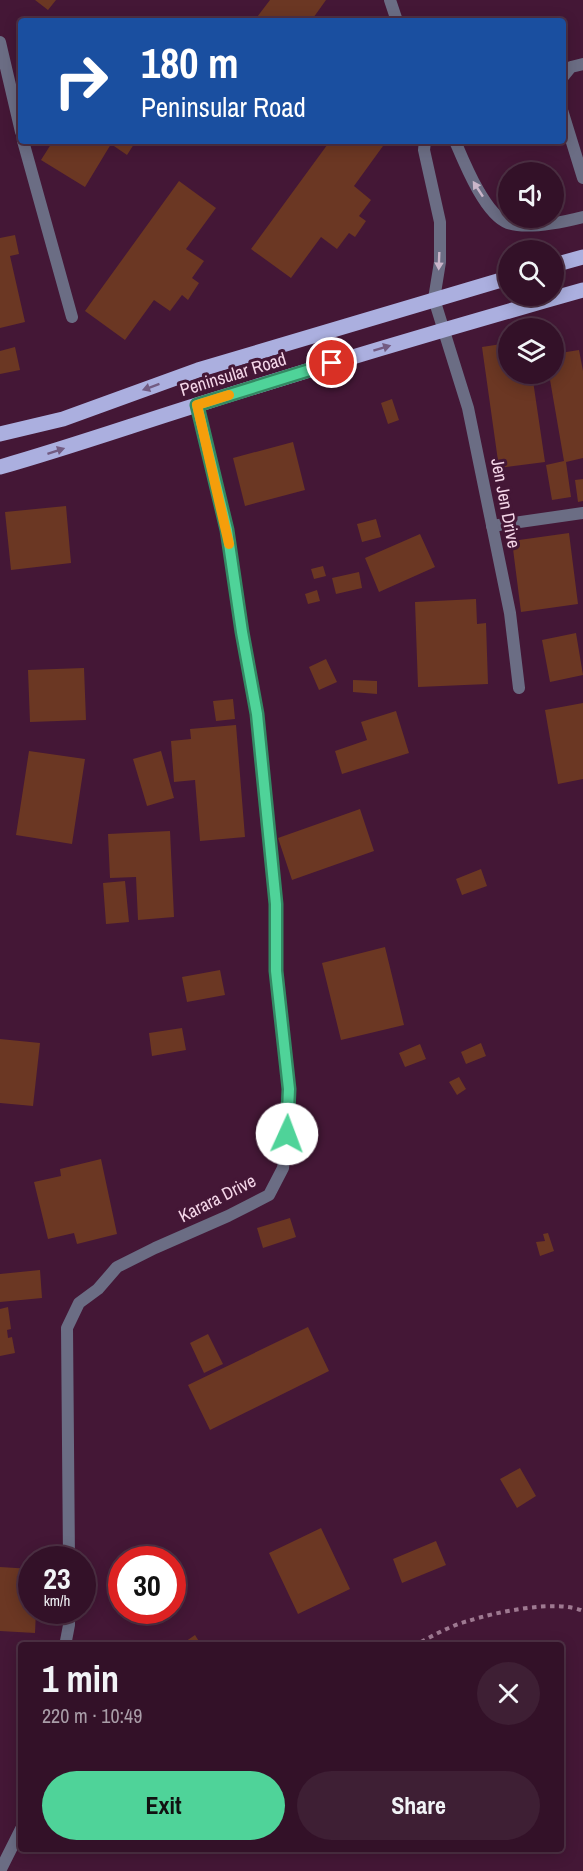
<!DOCTYPE html>
<meta charset="utf-8">
<style>
body{margin:0;font-family:"Archivo Narrow",sans-serif;background:#3e1f34;color:#f1f3f6;height:100vh;display:flex;flex-direction:column;font-size:22px;white-space:nowrap}
*{box-sizing:border-box;margin:0}
p{font-size:20px;color:#a99da8}
.icon{flex:none;width:33px;height:33px;fill:none;stroke:currentColor;stroke-width:2;stroke-linecap:round;stroke-linejoin:round}
.map{position:relative;flex:1;overflow:hidden}
.side{position:absolute;left:18px;top:1642px;width:546px;height:210px;display:flex;flex-direction:column;background:#331128;border-radius:6px;box-shadow:0 3px 15px #0003,0 0 0 2px #4e3145}
.side>*{flex:none}
.banner{position:absolute;left:18px;top:18px;width:548px;height:126px;border-radius:6px;box-shadow:0 3px 15px #0003,0 0 0 2px #4e3145;background:#1a4fa0;color:#fff;overflow:hidden}
.buttons{position:absolute;left:498px;top:162px;display:grid;gap:12px}
.buttons a{display:grid;place-items:center;width:66px;height:66px;border-radius:50%;background:#331128;box-shadow:0 3px 15px #0003,0 0 0 2px #4e3145;font-size:30px}
.speed{position:absolute;left:18px;top:1546px;display:flex;gap:12px;font-size:30px;font-weight:700;text-align:center}
.speed>*{display:grid;place-content:center;width:78px;height:78px;border-radius:50%;background:#331128;box-shadow:0 3px 15px #0003,0 0 0 2px #4e3145;line-height:1}
.speed small{font-size:15px;font-weight:400}
.speed .limit{border:9px solid #d22;background:#fff;color:#111}
.pin{position:absolute;display:grid;place-items:center;width:51px;height:51px;color:#fff;margin:-26px;border:3px solid #fff;border-radius:50%;box-shadow:0 2px 6px #0007}
.me{position:absolute;width:66px;margin:-33px;rotate:2deg;stroke-linejoin:round;filter:drop-shadow(0 0 4px #0008)}
.turn{display:flex;align-items:center;gap:21px;height:126px;padding:0 24px;font-size:27px}
.turn .icon{width:78px;height:78px;stroke-width:2.5}
.turn b{display:block;font-size:42px;line-height:51px}
.round{display:grid;place-items:center;flex:none;width:63px;height:63px;border-radius:32px;background:#3e1f34}
.headline{display:flex;align-items:center;justify-content:space-between;height:102px;padding:0 24px}
h1{font-size:36px;font-weight:800;line-height:45px}
.primary-button{display:flex;gap:12px;margin-top:auto;padding:12px 24px}
.primary-button a{flex:1;height:69px;border-radius:36px;background:#4fd399;color:#111;font-size:24px;font-weight:800;line-height:69px;text-align:center}
.primary-button a+a{background:#3e1f34;color:#f1f3f6}
.map>svg:first-child{display:block}
</style>
<div class="map">
<svg width="583" height="1871" viewBox="0 0 583 1871">
<rect width="100%" height="100%" fill="#441736"/>
<path fill="#6b3723" d="M35 0H56L48 10Z
M270 0H326L311 21H254Z
M53 141H136L127 155 111 144 85 187 41 160Z
M330 141H377L383 146 354 186 371 200 359 216 366 221 355 237 349 233 337 249 321 237 291 278 251 249Z
M179 181 216 208 186 249 204 261 192 278 199 283 188 300 182 295 170 311 154 300 125 340 85 311Z
M15 235 19 254 10 256 25 322 0 328V238Z
M508 343V374H532L545 462 499 468 482 347Z
M15 347 20 370 0 374V351Z
M579 350 583 371V458L566 462 571 497 552 500 546 465 564 461 549 374H554V354Z
M392 399 399 420 388 424 381 403Z
M293 442 305 490 245 506 233 458Z
M583 479V501L578 502 575 480Z
M66 506 71 563 11 570 5 512Z
M376 519 381 537 362 542 357 524Z
M569 533 578 604 521 612 512 541Z
M420 534 435 567 379 592 365 558Z
M323 566 326 576 314 579 311 569Z
M359 572 362 588 336 594 332 578Z
M317 590 320 601 308 604 305 594Z
M476 599 477 624 486 623 488 684 418 687 415 602Z
M576 633 583 675 550 682 542 640Z
M326 659 337 682 319 690 309 667Z
M84 668 86 720 30 722 28 670Z
M353 680 377 681V694L353 692Z
M233 699 235 719 216 721 213 701Z
M583 703V779L558 784 545 710Z
M396 711 409 753 342 774 335 751 367 740 361 722Z
M236 725 245 837 200 841 195 780 174 782 171 741 191 739 190 729Z
M29 751 85 759 72 844 16 835Z
M161 751 174 798 147 806 133 759Z
M360 809 374 851 292 880 278 838Z
M170 831 174 917 138 920 136 877 110 878 108 834Z
M481 869 487 886 462 895 456 879Z
M125 881 129 922 106 924 103 883Z
M385 947 404 1025 341 1040 322 963Z
M220 970 225 995 187 1002 182 977Z
M182 1028 186 1050 152 1056 149 1033Z
M0 1039 40 1043 33 1106 0 1103Z
M481 1043 486 1056 466 1064 461 1052Z
M420 1044 426 1059 405 1067 399 1053Z
M459 1077 466 1089 457 1095 449 1082Z
M101 1159 117 1234 77 1244 74 1233 48 1239 34 1182 61 1176 60 1169Z
M290 1218 296 1237 263 1248 257 1228Z
M548 1233 554 1251 540 1256 536 1242 545 1241 543 1234Z
M40 1270 42 1298 0 1302V1274Z
M8 1307 11 1329 7 1330 8 1338 12 1337 15 1353 0 1356V1309Z
M308 1327 329 1371 210 1430 188 1385Z
M208 1334 223 1364 204 1373 190 1343Z
M520 1468 536 1496 517 1508 500 1479Z
M321 1528 350 1589 298 1614 269 1553Z
M436 1541 446 1565 402 1583 393 1559Z
M0 1567 32 1569V1611H36L35 1633 0 1631Z
M152 1611H166L169 1614 155 1625 147 1615Z
M195 1635 202 1646H179Z"/>
<g fill="none" stroke-linecap="round" stroke-linejoin="round">
<path stroke="#9e7991" stroke-width="4" stroke-dasharray="4.5 4.5" stroke-linecap="butt" d="M413 1646C431 1637 449 1626 468 1621 496 1612 556 1599 583 1611"/>
<path stroke="#6b6d84" stroke-width="12" d="M562 78 571 67 583 64
M562 110 583 178
M492 526 583 513"/>
<path stroke="#6b6d84" stroke-width="12" d="M390 0 397 21
M0 42 21 132
M23 141 72 317
M425 141 424 150 440 222V262L434 299 468 408 510 613 519 688
M455 141C464 162 485 215 508 223 528 230 563 222 583 217
M69 1560 67 1328 79 1303 98 1289 117 1267 155 1248 228 1216 269 1195 283 1168 287 1134 289 1089 276 971V904L257 714 242 632 227 530 197 405
M65 1646 69 1625V1611
M0 1871 21 1829"/>
<path stroke="#abafdf" stroke-width="15" d="M554 265 583 257
M0 434 63 419 198 370 508 278
M0 467C67 448 133 425 200 404 327 364 455 326 583 290"/>
</g>
<defs><path id="oneway-solid" d="M-6-.8H1V-3.2L6.5 0L1 3.2V.8H-6Z" transform="scale(1.5)"/></defs>
<g fill="#cbb6ca">
<use href="#oneway-solid" transform="translate(478 189) rotate(-123)"/>
<use href="#oneway-solid" transform="translate(439 261) rotate(92)"/>
</g>
<g fill="#725b82">
<use href="#oneway-solid" transform="translate(382 348) rotate(-17)"/>
<use href="#oneway-solid" transform="translate(151 387) rotate(160)"/>
<use href="#oneway-solid" transform="translate(56 451) rotate(-18)"/>
</g>
<g fill="none" stroke-linecap="round" stroke-linejoin="round">
<defs>
<path id="route" d="M287 1134 289 1089 276 971V904L257 714 242 632 227 530 197 405 332 363"/>
</defs>
<use href="#route" stroke="#338963" stroke-width="15"/>
<use href="#route" stroke="#4fd399" stroke-width="10"/>
<path stroke="#f59e0b" stroke-width="10" d="M229 395 197 405 229 544"/>
</g>
<g text-anchor="middle" dominant-baseline="central" stroke-width="6" stroke-linejoin="round" paint-order="stroke">
<g font-size="18" fill="#f4d6e8" stroke="#441736">
<text transform="translate(233 374) rotate(-17)">Peninsular Road</text>
<text transform="translate(506 503) rotate(79)">Jen Jen Drive</text>
<text transform="translate(217 1198) rotate(-27)">Karara Drive</text>
</g>
</g>
</svg>
<div class="buttons">
<a><svg class="icon" aria-label="sound" viewBox="0 0 24 24"><path d="M4 9h4l5-4v14l-5-4H4zM17 9q2 3 0 6"/></svg></a>
<a><svg class="icon" aria-label="search" viewBox="0 0 24 24"><circle cx="10" cy="10" r="6"/><path d="M15 15l6 6"/></svg></a>
<a><svg class="icon" aria-label="layers" viewBox="0 0 24 24"><path d="M12 4l9 5-9 5-9-5zM3 14l9 5 9-5"/></svg></a>
</div>
<div class="speed"><div>23<small>km/h</small></div><div class="limit">30</div></div>
<div class="pin" style="left:332px;top:363px;background:#d93025"><svg class="icon" aria-label="arrive" viewBox="0 0 24 24"><path d="M6 21V4h12l-3 4 3 4H6"/></svg></div>
<svg class="me" style="left:287px;top:1134px" viewBox="-20 -20 40 40"><circle r="19" fill="#fff"/><path d="M0-13L10 11 0 6-10 11z" fill="#4fd399"/></svg>
<div class="banner">
<div class="turn"><svg class="icon" aria-label="right" viewBox="0 0 24 24"><path d="M7 20v-9h11M14 6l5 5-5 5"/></svg><div><b>180 m</b>Peninsular Road</div></div>
</div>
<section class="side">
<div class="headline"><div><h1>1 min</h1><p>220 m · 10:49</p></div><a class="round"><svg class="icon" aria-label="close" viewBox="0 0 24 24"><path d="M6 6l12 12M18 6L6 18"/></svg></a></div>
<div class="primary-button"><a>Exit</a><a>Share</a></div>
</section>
</div>
